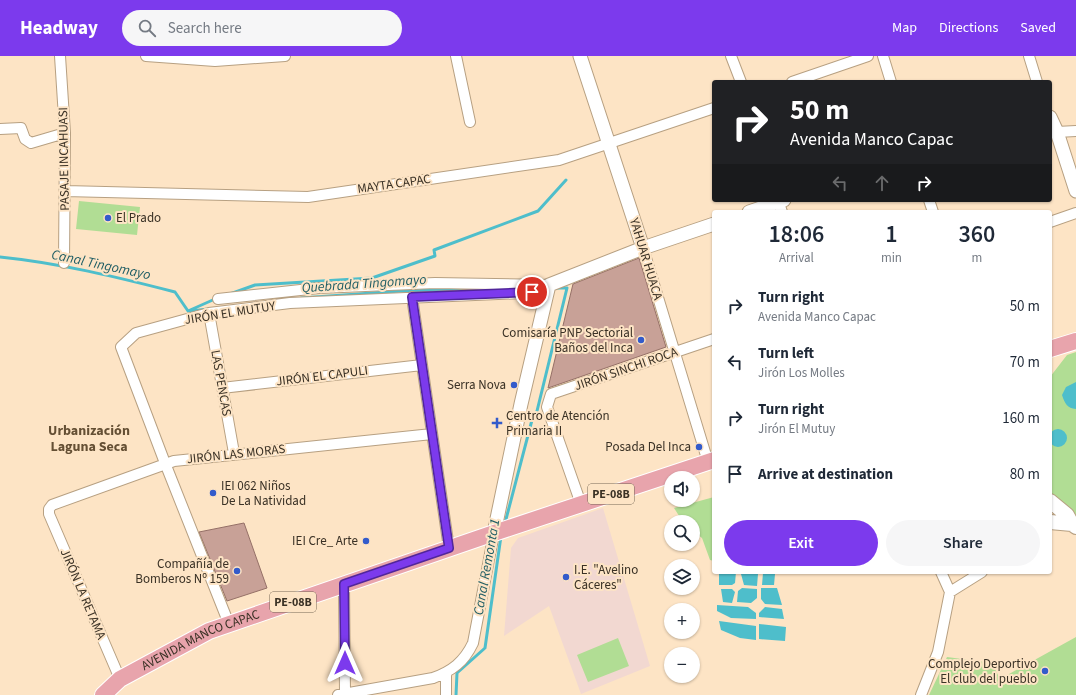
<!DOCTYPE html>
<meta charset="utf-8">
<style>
body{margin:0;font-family:"Source Sans 3",sans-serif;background:#f6f6f7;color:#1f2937;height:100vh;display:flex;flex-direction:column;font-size:15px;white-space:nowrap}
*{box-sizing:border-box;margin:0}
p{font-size:13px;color:#747a83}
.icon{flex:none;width:22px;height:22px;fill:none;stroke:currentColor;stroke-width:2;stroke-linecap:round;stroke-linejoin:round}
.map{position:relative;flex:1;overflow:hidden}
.drawer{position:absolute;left:712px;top:154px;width:340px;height:364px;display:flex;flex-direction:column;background:#fff;border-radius:4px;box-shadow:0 1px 3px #0004}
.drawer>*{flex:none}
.guide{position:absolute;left:712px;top:24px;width:340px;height:122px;border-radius:4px;box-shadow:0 1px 3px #0004;background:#202124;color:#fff;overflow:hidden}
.buttons{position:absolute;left:664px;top:415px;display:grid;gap:8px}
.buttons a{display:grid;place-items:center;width:36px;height:36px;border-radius:50%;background:#fff;box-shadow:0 1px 3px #0004;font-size:20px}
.pin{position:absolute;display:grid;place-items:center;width:34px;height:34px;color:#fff;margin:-17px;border:2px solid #fff;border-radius:50%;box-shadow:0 1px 4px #0007}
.me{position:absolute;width:44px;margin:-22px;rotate:0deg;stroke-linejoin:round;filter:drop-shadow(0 0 3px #0008)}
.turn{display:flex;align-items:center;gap:14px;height:84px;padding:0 12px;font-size:18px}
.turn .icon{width:52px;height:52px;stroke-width:2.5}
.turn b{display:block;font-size:28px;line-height:34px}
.lanes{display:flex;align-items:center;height:38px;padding:0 12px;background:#0003;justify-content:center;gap:20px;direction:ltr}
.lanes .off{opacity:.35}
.eta{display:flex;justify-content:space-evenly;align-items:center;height:68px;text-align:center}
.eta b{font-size:24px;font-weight:600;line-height:28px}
.action{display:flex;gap:8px;margin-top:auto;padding:8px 12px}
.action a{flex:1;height:46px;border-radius:24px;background:#7c3aed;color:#fff;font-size:16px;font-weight:600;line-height:46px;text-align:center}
.action a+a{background:#f6f6f7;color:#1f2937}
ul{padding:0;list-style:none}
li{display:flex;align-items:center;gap:12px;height:56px;padding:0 12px}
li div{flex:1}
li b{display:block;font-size:15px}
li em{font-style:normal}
header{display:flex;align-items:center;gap:24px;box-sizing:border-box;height:56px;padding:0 20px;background:#7c3aed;color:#fff}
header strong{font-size:19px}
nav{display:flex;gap:22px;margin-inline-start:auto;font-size:14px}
.search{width:280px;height:36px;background:#f6f6f7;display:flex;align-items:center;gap:10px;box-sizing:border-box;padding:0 14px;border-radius:22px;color:#747a83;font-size:15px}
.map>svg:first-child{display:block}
</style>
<header>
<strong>Headway</strong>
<div class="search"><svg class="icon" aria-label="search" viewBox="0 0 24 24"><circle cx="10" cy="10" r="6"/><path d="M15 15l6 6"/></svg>Search here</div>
<nav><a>Map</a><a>Directions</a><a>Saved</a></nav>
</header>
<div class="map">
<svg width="1076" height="639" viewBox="0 0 1076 639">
<rect width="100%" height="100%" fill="#fde4c5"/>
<path fill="#f2d8d1" d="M603 452 650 610 581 638 549 550 504 580 511 492 518 482Z"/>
<path fill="#b1dd94" d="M79 145 140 151 137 179 76 173Z
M1076 296V459L1050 441V321L1067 299Z
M714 441V505L710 504 702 482 693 475V466H683L674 452Z
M1076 581V639H929L947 601 992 607 1000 623Z
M618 582 629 610 588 626 577 599Z"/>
<path fill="#4ebecb" d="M1076 326V353C1067 352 1065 348 1062 339L1066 331Z
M1049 382a9 9 0 1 1 18 0a9 9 0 1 1-18 0Z
M719 516H736L735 527 732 529H719Z
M746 516 758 518 757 530 744 529 741 518Z
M763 517 775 518 774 529H762Z
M742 532 757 533V542L751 547 737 546 738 535Z
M761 532H777L782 549 765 548 761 543Z
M721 533H732L735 536 732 547 723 546Z
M717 549 748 551 756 557V563L731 562 717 555Z
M765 551 782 553 784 563 759 561V557Z
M719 565 756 570V584L740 582 721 574Z
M759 568 786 571 785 585 759 583Z"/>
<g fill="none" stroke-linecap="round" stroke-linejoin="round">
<path stroke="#4ebecb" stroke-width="3" d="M0 201C59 207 117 221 175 236L188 255
M230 238 255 229 372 222 435 200 434 194 538 155 566 124
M301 242 401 235 501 233
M188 255 215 243
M191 255 208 253
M505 467 532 364 537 355 567 232H555
M456 639 457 617 485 592 501 480"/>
</g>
<path fill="#c8a197" stroke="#957067" d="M639 202 666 291 548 332 573 228Z
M244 467 267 532 227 545 199 476Z"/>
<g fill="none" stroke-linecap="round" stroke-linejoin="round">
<defs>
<path id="minor" d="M60 0 65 77 64 207
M146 0 215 5 285 0
M456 0 470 66
M731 0 741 26
M883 0 891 26
M1029 0 1037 26
M792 26 868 0
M0 73 21 72 25 83 31 87 65 77
M1057 76 1076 75
M65 135 308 141 559 104 714 52
M778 144 782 156
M929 144 933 156
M1050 166 1076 157
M643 192 708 406
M412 241 449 492
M218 243 319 232 435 227 549 229
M209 257 234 397
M222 332 422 309
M581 448 547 351 551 338 714 283
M344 528 345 638
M950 536 982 516
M229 568 165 407 121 291 136 277 209 257 290 247 547 236
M120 623 49 458V453L52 449 174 405 432 378
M338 639 433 622C452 615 464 606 473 587L494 477
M446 639V617
M921 639 938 596 950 536 941 516"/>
<path id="tertiary" d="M580 0 643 192
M1050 61 1057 76 1076 135
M749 156 784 144
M494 477 521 348 549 229 643 192 714 168"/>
<path id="secondary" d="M1050 445 1067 459 1072 468 1076 471
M1050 466 1072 468"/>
<g id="primary">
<path d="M1050 293 1076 285"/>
<path id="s1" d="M103 639 120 623 209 575 494 477 714 404"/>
</g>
</defs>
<use href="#minor" stroke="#b7a082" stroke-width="12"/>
<use href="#tertiary" stroke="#b7a082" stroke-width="15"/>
<use href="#secondary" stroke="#b7a082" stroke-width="16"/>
<use href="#primary" stroke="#fff" stroke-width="18"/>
<use href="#minor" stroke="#fff" stroke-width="10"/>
<use href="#tertiary" stroke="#fff" stroke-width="13"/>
<use href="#secondary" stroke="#fff" stroke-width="14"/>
<use href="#primary" stroke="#e8a4ac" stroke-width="16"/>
</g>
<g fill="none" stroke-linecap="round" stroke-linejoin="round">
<defs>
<path id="route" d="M345 607 344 528 449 492 412 241 532 236"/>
</defs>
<use href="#route" stroke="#51269a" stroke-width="10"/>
<use href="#route" stroke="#7c3aed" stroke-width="7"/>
</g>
<g fill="#335bcb" stroke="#fde4c5" stroke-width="1.5">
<circle cx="108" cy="162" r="4"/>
<circle cx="641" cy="284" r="4"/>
<circle cx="514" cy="329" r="4"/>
<path d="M495 361h4v4h4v4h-4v4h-4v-4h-4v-4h4z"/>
<circle cx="699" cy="391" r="4"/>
<circle cx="213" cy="437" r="4"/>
<circle cx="366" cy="485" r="4"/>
<circle cx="237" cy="515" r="4"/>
<circle cx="566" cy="521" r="4"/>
<circle cx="1045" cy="615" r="4"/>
</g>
<g text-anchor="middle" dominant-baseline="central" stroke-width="4" stroke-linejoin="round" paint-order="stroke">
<g fill="#fde4c5" stroke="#746755" stroke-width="1">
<rect x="588" y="428" width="46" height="20" rx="3"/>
<rect x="270" y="536" width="46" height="20" rx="3"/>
</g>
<g font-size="12" font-weight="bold" fill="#3a3125">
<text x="611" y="438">PE-08B</text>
<text x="293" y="546">PE-08B</text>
</g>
<g font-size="13" fill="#3a3125" stroke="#fde4c5">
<text transform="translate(64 103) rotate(-91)">PASAJE INCAHUASI</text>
<text transform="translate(394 128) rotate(-8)">MAYTA CAPAC</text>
<text transform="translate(646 203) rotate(73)">YAHUAR HUACA</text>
<text transform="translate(230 257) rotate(-9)">JIRÓN EL MUTUY</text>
<text transform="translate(626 313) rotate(-19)">JIRÓN SINCHI ROCA</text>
<text transform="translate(322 320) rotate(-7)">JIRÓN EL CAPULI</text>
<text transform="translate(221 327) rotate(80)">LAS PENCAS</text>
<text transform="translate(236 398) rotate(-6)">JIRÓN LAS MORAS</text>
<text transform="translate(83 538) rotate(67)">JIRÓN LA RETAMA</text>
<text stroke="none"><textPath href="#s1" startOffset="113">AVENIDA MANCO CAPAC</textPath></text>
</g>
<g font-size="13" fill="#3a3125" stroke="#fde4c5" text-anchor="end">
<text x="116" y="162" text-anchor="start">El Prado</text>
<text x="633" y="277">Comisaría PNP Sectorial<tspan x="633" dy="15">Baños del Inca</tspan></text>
<text x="506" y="329">Serra Nova</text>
<text x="506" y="360" text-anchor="start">Centro de Atención<tspan x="506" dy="15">Primaria II</tspan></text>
<text x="691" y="391">Posada Del Inca</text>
<text x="221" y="430" text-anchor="start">IEI 062 Niños<tspan x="221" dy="15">De La Natividad</tspan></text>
<text x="358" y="485">IEI Cre_ Arte</text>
<text x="229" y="508">Compañía de<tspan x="229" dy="15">Bomberos Nº 159</tspan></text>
<text x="574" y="514" text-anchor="start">I.E. "Avelino<tspan x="574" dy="15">Cáceres"</tspan></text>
<text x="1037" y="608">Complejo Deportivo<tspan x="1037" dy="15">El club del pueblo</tspan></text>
</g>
<g font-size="14" font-style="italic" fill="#1f5d64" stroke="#fde4c5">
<text transform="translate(101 209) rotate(12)">Canal Tingomayo</text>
<text transform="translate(364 228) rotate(-4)">Quebrada Tingomayo</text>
<text transform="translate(487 511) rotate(-80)">Canal Remonta 1</text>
</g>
<g font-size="14" font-weight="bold" fill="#644f34" stroke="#fde4c5">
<text x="89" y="375">Urbanización<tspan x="89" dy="16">Laguna Seca</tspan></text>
</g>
</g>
</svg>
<div class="buttons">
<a><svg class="icon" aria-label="sound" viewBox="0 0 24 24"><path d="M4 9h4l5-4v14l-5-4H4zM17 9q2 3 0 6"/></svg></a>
<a><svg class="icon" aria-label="search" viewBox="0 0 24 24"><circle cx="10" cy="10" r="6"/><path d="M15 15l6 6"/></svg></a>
<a><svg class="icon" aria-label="layers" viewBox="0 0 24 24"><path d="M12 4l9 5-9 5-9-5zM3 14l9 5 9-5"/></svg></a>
<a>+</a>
<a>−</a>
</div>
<div class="pin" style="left:532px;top:236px;background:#d93025"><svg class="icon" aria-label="arrive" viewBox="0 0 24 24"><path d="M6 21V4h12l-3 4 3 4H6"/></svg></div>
<svg class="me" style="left:345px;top:607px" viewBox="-20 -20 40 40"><path d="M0-17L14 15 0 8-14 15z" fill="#7c3aed" stroke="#fff" stroke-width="4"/></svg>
<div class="guide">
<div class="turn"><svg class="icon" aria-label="right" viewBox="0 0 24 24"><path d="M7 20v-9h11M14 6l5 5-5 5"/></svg><div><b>50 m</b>Avenida Manco Capac</div></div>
<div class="lanes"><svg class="icon off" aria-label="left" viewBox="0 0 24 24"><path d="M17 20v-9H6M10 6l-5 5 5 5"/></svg><svg class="icon off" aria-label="ahead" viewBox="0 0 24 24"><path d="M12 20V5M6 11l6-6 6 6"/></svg><svg class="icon" aria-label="right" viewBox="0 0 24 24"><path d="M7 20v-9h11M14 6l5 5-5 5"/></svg></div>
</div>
<section class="drawer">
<div class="eta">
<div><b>18:06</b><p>Arrival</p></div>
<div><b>1</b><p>min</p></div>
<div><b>360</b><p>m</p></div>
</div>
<ul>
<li><svg class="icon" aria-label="right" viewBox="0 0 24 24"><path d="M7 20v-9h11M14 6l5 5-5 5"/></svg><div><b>Turn right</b><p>Avenida Manco Capac</p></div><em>50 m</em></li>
<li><svg class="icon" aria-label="left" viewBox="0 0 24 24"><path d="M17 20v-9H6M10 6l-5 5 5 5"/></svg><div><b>Turn left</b><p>Jirón Los Molles</p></div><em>70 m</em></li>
<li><svg class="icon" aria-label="right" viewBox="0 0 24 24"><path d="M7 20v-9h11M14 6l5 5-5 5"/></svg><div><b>Turn right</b><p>Jirón El Mutuy</p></div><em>160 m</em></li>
<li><svg class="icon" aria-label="arrive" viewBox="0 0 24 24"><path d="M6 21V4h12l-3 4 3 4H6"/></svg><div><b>Arrive at destination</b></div><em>80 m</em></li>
</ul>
<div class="action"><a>Exit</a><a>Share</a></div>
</section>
</div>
